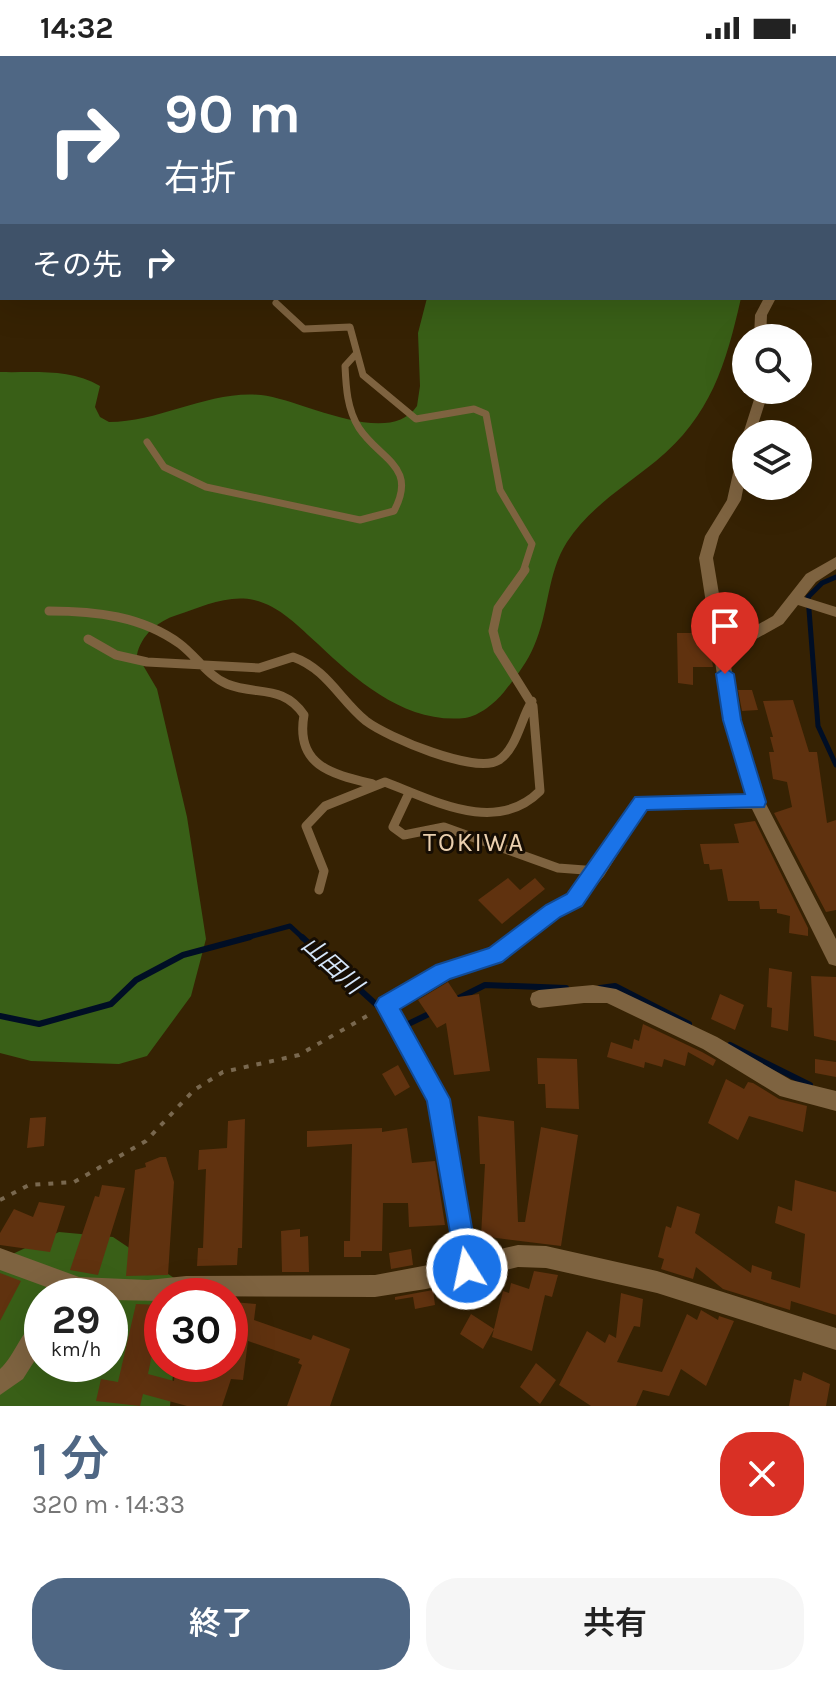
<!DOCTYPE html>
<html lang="ja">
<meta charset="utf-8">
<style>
body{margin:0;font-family:Karla,"Noto Sans JP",sans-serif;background:#f6f6f6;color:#222;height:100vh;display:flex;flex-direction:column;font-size:30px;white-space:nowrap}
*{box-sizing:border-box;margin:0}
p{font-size:26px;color:#767676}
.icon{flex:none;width:44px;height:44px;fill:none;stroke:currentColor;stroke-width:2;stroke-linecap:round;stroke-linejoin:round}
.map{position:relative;height:1350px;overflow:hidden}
.drawer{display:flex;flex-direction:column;background:#fff;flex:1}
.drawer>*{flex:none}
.hud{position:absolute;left:0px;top:0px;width:836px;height:244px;box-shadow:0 8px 32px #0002;background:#4f6784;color:#fff;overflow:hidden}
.tools{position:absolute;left:732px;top:268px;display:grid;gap:16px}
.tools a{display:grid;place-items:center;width:80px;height:80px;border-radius:50%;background:#fff;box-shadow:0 8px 32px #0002;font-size:40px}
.speed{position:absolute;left:24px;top:1222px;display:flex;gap:16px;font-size:40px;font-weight:700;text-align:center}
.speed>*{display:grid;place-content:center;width:104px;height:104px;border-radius:50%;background:#fff;box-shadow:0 8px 32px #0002;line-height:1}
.speed small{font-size:20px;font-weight:400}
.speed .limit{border:12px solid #d22;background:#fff;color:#111}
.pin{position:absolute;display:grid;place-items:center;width:68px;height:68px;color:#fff;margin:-82px -34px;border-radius:50% 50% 50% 0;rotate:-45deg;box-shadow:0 0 8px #0007}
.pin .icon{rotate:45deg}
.me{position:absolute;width:88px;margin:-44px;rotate:350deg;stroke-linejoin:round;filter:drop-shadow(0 0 6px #0008)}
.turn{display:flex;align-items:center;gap:28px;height:168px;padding:0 32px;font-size:36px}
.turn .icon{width:104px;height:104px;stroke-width:2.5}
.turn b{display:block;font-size:56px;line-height:68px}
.then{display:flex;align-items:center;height:76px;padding:0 32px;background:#0003;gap:16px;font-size:30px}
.round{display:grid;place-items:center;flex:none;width:84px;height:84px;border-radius:32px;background:#f6f6f6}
.head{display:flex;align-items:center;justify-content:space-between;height:136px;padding:0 32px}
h1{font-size:48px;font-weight:600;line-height:60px;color:#4f6784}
.action{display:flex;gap:16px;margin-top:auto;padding:16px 32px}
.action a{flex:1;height:92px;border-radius:32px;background:#4f6784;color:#fff;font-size:32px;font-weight:600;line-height:92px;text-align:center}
.action a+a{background:#f6f6f6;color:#222}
.status{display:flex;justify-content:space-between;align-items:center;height:56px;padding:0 40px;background:#fff;direction:ltr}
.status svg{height:22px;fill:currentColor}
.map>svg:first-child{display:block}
</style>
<div class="status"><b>14:32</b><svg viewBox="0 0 49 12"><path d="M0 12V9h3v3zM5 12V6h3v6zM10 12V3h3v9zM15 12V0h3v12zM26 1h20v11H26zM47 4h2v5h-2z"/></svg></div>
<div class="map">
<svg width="836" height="1350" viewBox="0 0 836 1350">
<rect width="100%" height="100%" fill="#362203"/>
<path fill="#395f17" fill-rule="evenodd" d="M427 242H741C726 308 711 360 656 405 625 430 589 452 567 486 547 517 549 557 534 590 527 607 515 622 504 636 495 647 479 660 465 662 406 668 358 626 318 588 299 571 280 550 254 544 228 538 201 551 177 559 158 565 141 579 137 599L157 633 187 761 206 883 191 940 147 1000 119 1008 31 1005 0 997V316C33 317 70 312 100 330L95 351 100 361 109 366C160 366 209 334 261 339 301 343 388 393 417 350L420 330 418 277Z
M59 1176 113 1181 183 1228 162 1240V1308H174L170 1350H0V1204ZM42 1240H110V1308H42Z"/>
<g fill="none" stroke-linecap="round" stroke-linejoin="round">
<path stroke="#000e25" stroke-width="5" d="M836 521 822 527 808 541 818 670 836 709
M242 883 290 870 304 883"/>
<path stroke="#000e25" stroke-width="6" d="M302 881 380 952
M600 932 615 930 689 968
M459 942 485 929 566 932
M0 960 39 968 111 948 136 924 183 899 250 881
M402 971 433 956
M730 989 810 1029"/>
</g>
<path fill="#60320f" d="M677 577H708L713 611H693V629L678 627Z
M738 634H752L758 654 742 655Z
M793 644 809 696H817L827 767 836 764V854L826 856 774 757 792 751 787 726 773 723 769 696H774L770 681H773L763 645Z
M755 765 808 872V880L789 877 790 860 777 857V853H760L759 845H728L722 813 710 814 709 808H704L700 788 739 787 734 768Z
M508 822 520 834 535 822 545 833 502 868 478 844Z
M769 912 792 916 788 975 771 971 772 952 767 951Z
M811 920 836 921V985L814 980Z
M448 926 458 941 479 938 490 1015 454 1019 446 967 437 972 418 944Z
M720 938 744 949 735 974 711 963Z
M643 968 702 996 716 1004 713 1010 688 996 685 1010 664 1003 662 1011 645 1006 644 1012 607 1001 611 986 632 993 634 983 639 985Z
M537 1002 577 1003 579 1053 546 1052 545 1028H538Z
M815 1003 836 1006V1021L815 1017Z
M398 1009 410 1031 395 1040 382 1018Z
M726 1023 744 1033 748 1026 753 1027 779 1043 807 1050 803 1076 749 1060 738 1084 708 1067Z
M478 1060 514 1065 518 1166H525L541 1071 578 1079 561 1190 481 1180 485 1108H480Z
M46 1061 44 1090 27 1092 30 1062Z
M245 1063 242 1192H238L237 1209 197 1210 198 1192H203L206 1113 198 1114 199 1094 227 1092 228 1065Z
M382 1072V1076L407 1072 412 1107 435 1105 445 1169 409 1171 408 1147H383L382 1195H361V1201H344V1185H350L352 1088 307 1091V1075Z
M160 1101H166L174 1126 168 1219 126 1220 135 1114 146 1111 145 1107Z
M795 1124 836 1136V1259L791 1245 790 1254 723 1233 696 1211 693 1223 661 1213 664 1203 658 1201 666 1170 671 1172 677 1150 700 1158 695 1177 751 1217 752 1209 772 1216 771 1223 800 1232 805 1178 775 1167 778 1150 792 1155Z
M102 1129 125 1132 98 1219 70 1214 95 1140 99 1141Z
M39 1146 65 1150 50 1196 0 1189V1177L14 1153 33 1161Z
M300 1173V1181L308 1180 309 1216H282L281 1175Z
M411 1193 413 1209 391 1213 389 1197Z
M534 1215 558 1219 552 1241 545 1239 532 1295 492 1281 503 1235 509 1237 511 1227 529 1233Z
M0 1217 21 1225 0 1265Z
M433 1234 435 1249 415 1253 413 1241 395 1244V1241Z
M621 1237 643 1243 640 1271 634 1270 617 1306 662 1316 687 1258 697 1264 701 1254 718 1264 719 1260 734 1265 706 1330 681 1313 669 1340 643 1334 636 1350H591L559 1329 587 1275 605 1287 609 1278 616 1282Z
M233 1246 256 1248 254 1264 311 1284 313 1279 350 1293 330 1350H287L302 1309 298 1307 300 1303 248 1285 243 1324 231 1323 222 1350H187L143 1338 140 1350 96 1345 101 1323 118 1326 136 1248 162 1249 148 1318 174 1325 176 1308H230Z
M471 1258 494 1273 483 1293 460 1278Z
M536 1307 556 1324 540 1348 520 1331Z
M803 1316 830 1328 826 1350H789L794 1323 801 1325Z"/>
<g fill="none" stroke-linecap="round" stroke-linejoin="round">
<path stroke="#79684f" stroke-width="4" stroke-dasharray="5 8" stroke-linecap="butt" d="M0 1144 29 1129 74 1126 146 1085 194 1034 223 1016 299 999 372 957"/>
<path stroke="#7e6340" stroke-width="7" d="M276 247 304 273 350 271 363 319 416 363 474 353 486 358 500 434 532 488 523 516
M147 386 164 411 206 431 360 464 394 455C418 410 380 404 359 372 347 353 346 331 345 310L355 299"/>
<path stroke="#7e6340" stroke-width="9" d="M49 555C95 555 142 560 180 588 196 600 208 620 227 628 257 640 283 628 304 659 295 710 332 718 373 728
M88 583 116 599 147 606 259 612 293 601C327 613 340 644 366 665 387 681 476 719 499 704 517 692 521 662 532 645
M409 737 393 771 404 779 444 771 558 812 598 815
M319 834 324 815 306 770 325 750 385 726C435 745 496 779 540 735L533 650 498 594 493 575 498 552 525 514"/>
<path fill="#7e6340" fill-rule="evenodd" d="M617 0H633L634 2H618Z
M834 44H836V50H834Z
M764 242H776L767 259 766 282H754L755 259Z
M757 334H769L755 378H746V381L743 378Z
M746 382V418L741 444 719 480 713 502 727 586 773 560 806 518 836 501V513L816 526 804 541 836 551V561L798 549 783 568 729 598 740 664 765 746 836 883V910L829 908 752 753H646L604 820 580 849 559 861 502 905 449 922 398 952 448 1043 475 1199 518 1189 546 1190 657 1215 836 1272V1294L657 1237 546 1212 518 1211 426 1233 375 1241 162 1240V1245L110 1244V1240H71L0 1214V1192L79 1221 148 1224 186 1220 375 1219 455 1204 428 1045 377 949 379 943 437 909 489 893 547 849 568 839 592 810 635 741 747 739 724 664 699 502 705 480 727 444 740 386Z
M593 929 616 933 717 981 791 1024 836 1035V1055L780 1040 703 993 607 947H584L539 952 532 949 530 943 532 937 539 934Z
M42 1262V1293L23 1323 0 1339V1313C16 1299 22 1270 42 1262Z"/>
<path fill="#b0854b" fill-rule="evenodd" d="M414 0H427L428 2H415Z
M834 138H836V144H834Z"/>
</g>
<path fill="#1a73e8" stroke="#114b97" stroke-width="2" d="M725 612 734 618 741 664 766 746 764 751 647 754 582 850 560 861 502 906 450 923 400 953 450 1043 479 1213 476 1222 467 1225 458 1222 427 1045 375 949 379 942 436 909 489 892 546 849 567 838 635 741 745 738 723 664 716 618Z"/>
<g text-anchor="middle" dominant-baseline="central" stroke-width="6" stroke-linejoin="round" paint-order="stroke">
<g font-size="24" font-style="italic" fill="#d4e5f9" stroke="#160d03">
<text transform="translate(332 909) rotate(42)">山田川</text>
</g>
<g font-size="26" letter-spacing="2" fill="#ebd0af" stroke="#160d03">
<text x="474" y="786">TOKIWA</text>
</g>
</g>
</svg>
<div class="tools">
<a><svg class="icon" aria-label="search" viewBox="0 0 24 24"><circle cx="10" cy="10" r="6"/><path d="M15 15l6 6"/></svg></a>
<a><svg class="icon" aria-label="layers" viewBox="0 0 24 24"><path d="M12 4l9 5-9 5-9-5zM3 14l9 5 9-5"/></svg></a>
</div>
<div class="speed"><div>29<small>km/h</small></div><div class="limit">30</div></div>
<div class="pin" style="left:725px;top:618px;background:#d93025"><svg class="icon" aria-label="arrive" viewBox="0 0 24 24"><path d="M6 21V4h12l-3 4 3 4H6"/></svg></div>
<svg class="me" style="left:467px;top:1213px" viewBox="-20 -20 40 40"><circle r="17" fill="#1a73e8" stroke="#fff" stroke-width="3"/><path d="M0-11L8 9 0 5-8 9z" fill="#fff"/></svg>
<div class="hud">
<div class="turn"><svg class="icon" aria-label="right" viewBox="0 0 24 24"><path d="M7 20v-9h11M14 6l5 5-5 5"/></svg><div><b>90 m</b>右折</div></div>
<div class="then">その先<svg class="icon" aria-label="right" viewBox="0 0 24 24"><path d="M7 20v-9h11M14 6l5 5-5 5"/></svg></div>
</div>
</div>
<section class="drawer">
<div class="head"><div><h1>1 分</h1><p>320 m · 14:33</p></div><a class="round" style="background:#d93025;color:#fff"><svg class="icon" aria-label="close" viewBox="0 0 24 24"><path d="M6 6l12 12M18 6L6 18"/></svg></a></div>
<div class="action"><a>終了</a><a>共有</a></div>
</section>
